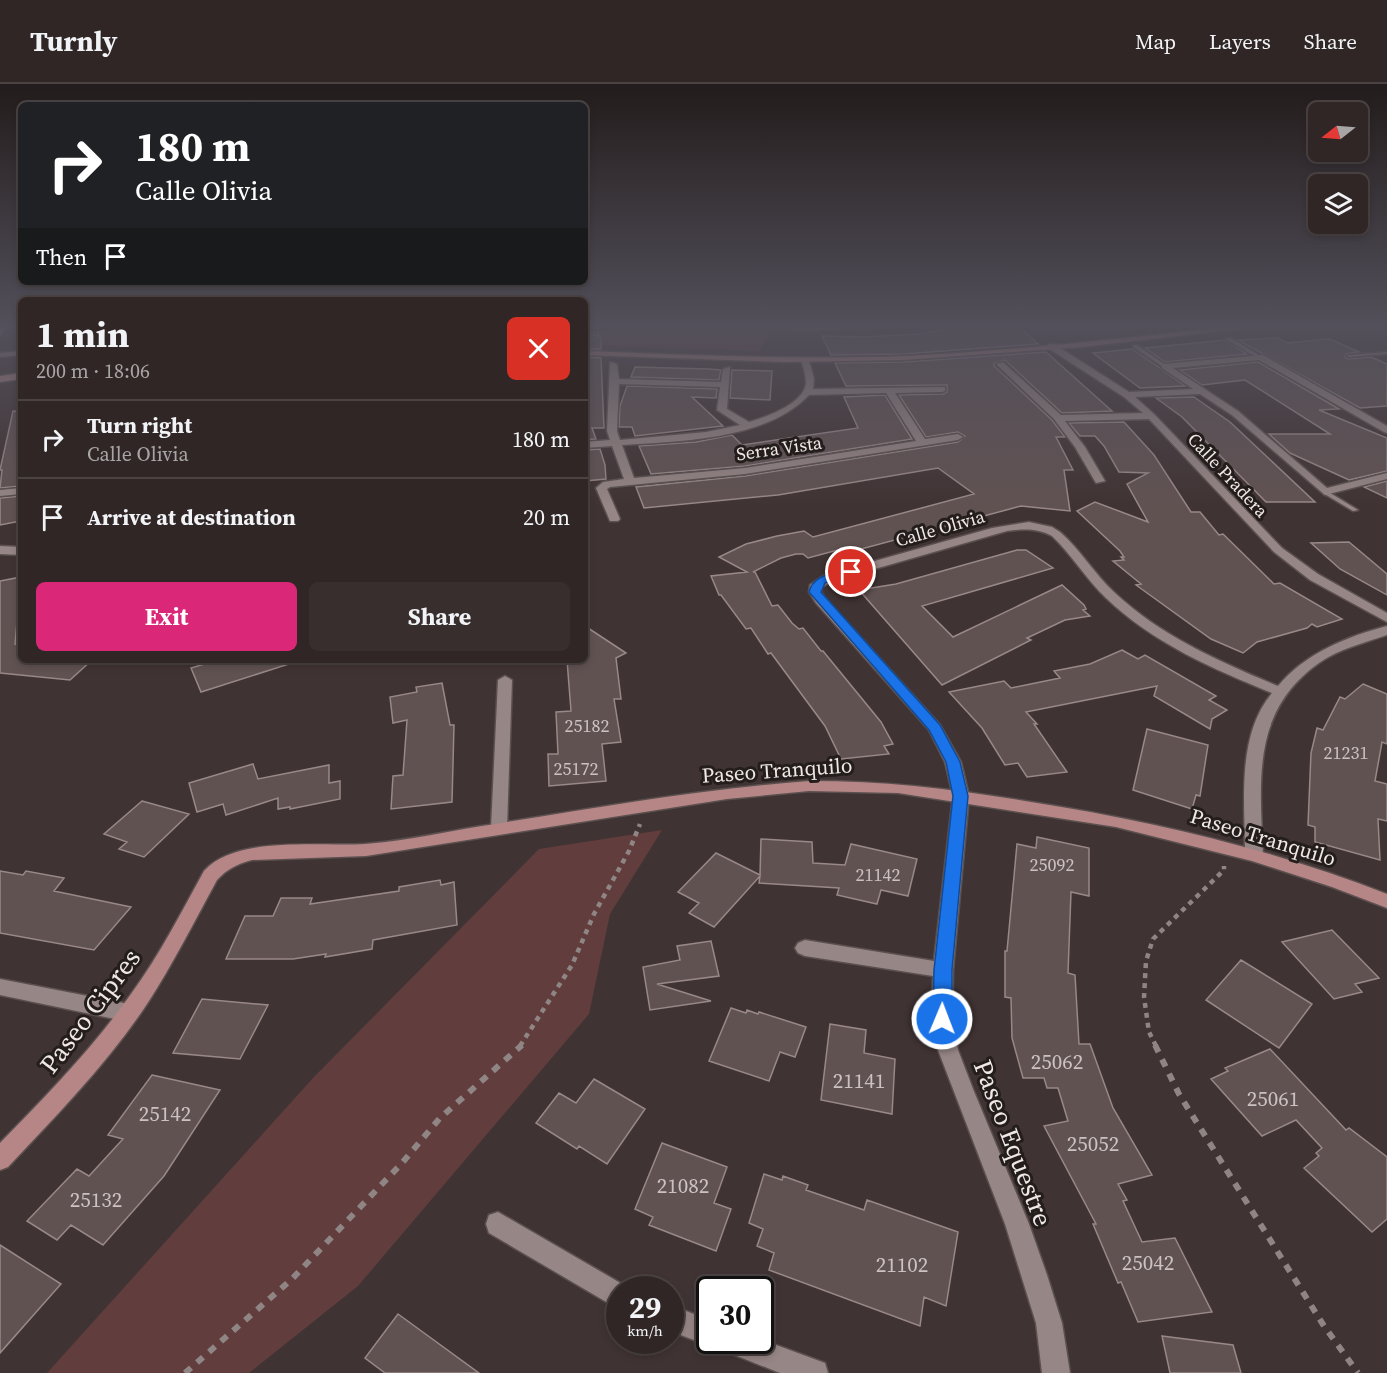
<!DOCTYPE html>
<meta charset="utf-8">
<style>
body{margin:0;font-family:"Source Serif 4",serif;background:#382e2e;color:#f1f3f6;height:100vh;display:flex;flex-direction:column;font-size:22px;white-space:nowrap}
*{box-sizing:border-box;margin:0}
p{font-size:20px;color:#a8a5a7}
.icon{flex:none;width:33px;height:33px;fill:none;stroke:currentColor;stroke-width:2;stroke-linecap:round;stroke-linejoin:round}
.map{position:relative;flex:1;overflow:hidden}
.sheet{position:absolute;left:18px;top:213px;width:570px;height:366px;display:flex;flex-direction:column;background:#302626;border-radius:9px;box-shadow:0 3px 9px #0003,0 0 0 2px #4b4343}
.sheet>*{flex:none}
.banner{position:absolute;left:18px;top:18px;width:570px;height:183px;border-radius:9px;box-shadow:0 3px 9px #0003,0 0 0 2px #4b4343;background:#202124;color:#fff;overflow:hidden}
.needle{width:39px;rotate:253deg}
.buttons{position:absolute;left:1308px;top:18px;display:grid;gap:12px}
.buttons a{display:grid;place-items:center;width:60px;height:60px;border-radius:9px;background:#302626;box-shadow:0 3px 9px #0003,0 0 0 2px #4b4343;font-size:30px}
.speed{position:absolute;left:606px;top:1192px;display:flex;gap:12px;font-size:30px;font-weight:700;text-align:center}
.speed>*{display:grid;place-content:center;width:78px;height:78px;border-radius:50%;background:#302626;box-shadow:0 3px 9px #0003,0 0 0 2px #4b4343;line-height:1}
.speed small{font-size:15px;font-weight:400}
.speed .limit{border:3px solid #111;border-radius:9px;background:#fff;color:#111}
.pin{position:absolute;display:grid;place-items:center;width:51px;height:51px;color:#fff;margin:-26px;border:3px solid #fff;border-radius:50%;box-shadow:0 2px 6px #0007}
.me{position:absolute;width:66px;margin:-33px;rotate:1deg;stroke-linejoin:round;filter:drop-shadow(0 0 4px #0008)}
.turn{display:flex;align-items:center;gap:21px;height:126px;padding:0 18px;font-size:27px}
.turn .icon{width:78px;height:78px;stroke-width:2.5}
.turn b{display:block;font-size:42px;line-height:51px}
.then{display:flex;align-items:center;height:57px;padding:0 18px;background:#0003;gap:12px;font-size:22px}
.round{display:grid;place-items:center;flex:none;width:63px;height:63px;border-radius:9px;background:#382e2e}
.headline{display:flex;align-items:center;justify-content:space-between;height:102px;padding:0 18px}
h1{font-size:36px;font-weight:700;line-height:45px}
.button{display:flex;gap:12px;margin-top:auto;padding:12px 18px}
.button a{flex:1;height:69px;border-radius:9px;background:#db2777;color:#fff;font-size:24px;font-weight:700;line-height:69px;text-align:center}
.button a+a{background:#382e2e;color:#f1f3f6}
ul{padding:0;list-style:none}
li{display:flex;align-items:center;gap:18px;height:78px;padding:0 18px;border-top:2px solid #4b4343}
li div{flex:1}
li b{display:block;font-size:22px}
li em{font-style:normal}
header{display:flex;align-items:center;gap:36px;box-sizing:border-box;height:84px;padding:0 30px;background:#302626;border-bottom:2px solid #4b4343}
header strong{font-size:28px}
nav{display:flex;gap:33px;margin-inline-start:auto;font-size:21px}
.map>svg:first-child{display:block}
</style>
<header>
<strong>Turnly</strong>
<nav><a>Map</a><a>Layers</a><a>Share</a></nav>
</header>
<div class="map">
<svg width="1387" height="1289" viewBox="0 0 1387 1289">
<rect width="100%" height="100%" fill="#403333"/>
<path fill="#613e3d" d="M585 242H785L768 252 759 267 585 261Z
M662 746 610 830 589 930 358 1202 249 1289H47L313 994 539 765Z"/>
<path fill="#615252" stroke="#988887" stroke-width="1.5" d="M963 242H1018L1038 260 904 270 831 271 822 252 863 253 919 250Z
M601 251V265H585V252Z
M1278 254 1287 259 1330 255 1359 268 1346 270 1345 273 1348 275 1371 273 1387 280V322L1360 324 1238 256Z
M1225 256 1247 270 1165 278 1145 264Z
M1132 265 1160 284 1185 302 1140 304 1093 269Z
M1046 268 1112 327 1062 329 1005 276 994 279V282L1052 336 1065 353H1056L1073 386H1064L1070 427 1021 422 854 467 849 463 808 474 803 470H796L781 474 753 488H755L772 522 778 521 792 539 799 545 803 544 821 567H823L881 638 893 660 884 662 889 670 841 675 825 642 771 569 768 570 751 544 746 545 721 511H719L711 492 747 488 719 473 746 460 777 452 804 447 813 453 974 410 938 384 778 411 644 424 636 403 745 392 958 358 965 352 958 348 926 353 899 311 943 310 947 308V301L846 302 835 279 903 278Z
M585 273 601 274 604 344H592L596 355 585 356Z
M1258 278 1339 325 1319 326 1387 354V387L1349 396 1290 369 1269 350H1330L1245 296 1202 301 1180 286Z
M635 283 709 285 721 286 719 296 631 293Z
M732 286 772 287 770 316 730 314Z
M627 302 717 305 716 314 692 313 723 342 635 352 632 343H619L620 322Z
M885 311 912 355 745 382 651 390 639 362 696 358 732 351 742 361 858 344 844 313Z
M1194 313 1230 338 1315 418H1266L1182 333 1156 314Z
M13 327 21 328V402L0 404 2 386H0Z
M1124 338 1154 371 1191 428H1200L1219 451 1223 450 1274 500 1280 499 1342 535 1317 543 1312 540 1307 544 1257 558 1243 569 1211 555 1136 501 1141 500 1113 477 1124 476 1121 473H1124L1120 467 1077 427 1095 418 1148 438 1127 400 1148 389 1119 388 1104 362 1095 352H1080L1069 339Z
M600 365 605 381 606 395 585 397V366Z
M1387 397V414L1364 403Z
M21 412V437L0 441V414Z
M1349 458 1387 490V511L1340 485 1311 459Z
M1017 466H1026L1053 484 922 522 953 553 1062 501 1084 521 1086 525 1083 526 1090 532 1065 536 1027 554 1031 556 942 601 859 506 896 500Z
M21 493 15 560 21 561V576H92L70 596 0 589V497Z
M585 542 626 569 616 574 621 615H614L621 658 602 660 606 697 549 702 548 670H558L556 628 571 627 567 576H585Z
M1122 566 1138 575 1145 571 1216 612 1209 616 1227 626 1212 635 1210 645 1154 612 1157 602 1026 628 1037 640H1034L1067 688 1027 693 1018 679 1005 681 982 644 949 608 1004 597 1011 604 1060 594 1054 587 1090 580Z
M218 576H289V580L201 608 191 584Z
M442 599 450 641H454L452 718 391 725 393 692 403 691 407 636 393 639 390 613 417 608 416 603Z
M1363 600 1387 610V660L1382 658 1375 697 1387 700V737L1378 735 1380 776 1315 758V743L1308 741 1311 669 1317 644 1323 646 1340 613 1345 615Z
M1147 645 1208 661 1200 712 1196 711 1192 725 1133 706Z
M253 680 258 695 329 681V699L340 697V715L290 725V723L278 725V714L226 731 223 720 197 728 189 699Z
M142 717 189 730 144 773 119 765 127 758 104 750Z
M1037 753 1089 764V812L1071 808 1068 889 1075 891 1079 960H1090L1113 1024 1152 1091 1118 1100 1127 1116 1123 1117 1142 1158 1175 1154 1212 1228 1138 1238 1121 1198 1118 1199 1093 1140H1096L1044 1042 1068 1037 1058 1004H1047L1044 994H1023L1012 954 1011 914 1005 913V867H1007L1017 760 1036 764Z
M761 755 812 758 813 779 845 781 851 760 917 775 908 812 881 806 877 820 837 811 839 804 759 799 760 792 714 843 689 829 699 819 678 808 716 769 760 791Z
M0 787 23 791 26 787 64 794 54 807 131 823 94 866 0 849Z
M440 796 441 801 454 798 457 841 373 856 372 865 325 873 326 870 293 875H226L245 832H273L281 814H312L310 820 399 807V803Z
M1332 846 1379 894 1355 900 1362 908 1334 915 1282 858Z
M711 857 719 892 657 900 711 917 650 926 643 883 680 876 677 862Z
M1241 876 1312 920 1279 964 1206 916Z
M202 915 268 921 240 975 173 969Z
M731 924 746 929 747 926 758 930 759 928 806 943 795 973 780 968 769 997 709 977Z
M830 940 866 946 864 969 895 975 892 1030 821 1016Z
M1270 965 1346 1046 1349 1044 1387 1073V1135L1372 1148 1304 1084 1319 1072 1316 1069 1322 1064 1296 1036 1262 1052 1211 995 1228 987 1225 984Z
M152 991 220 1006 164 1092 103 1161 71 1141 57 1156 27 1137 77 1085 89 1092 123 1055 108 1051Z
M594 995 645 1025 607 1080 579 1062 577 1065 536 1039 559 1009 576 1019Z
M662 1059 727 1083 714 1119 731 1125 716 1167 649 1141 653 1133 635 1125Z
M764 1090 782 1096 783 1092 808 1101 806 1106 864 1126 867 1116 958 1148 946 1222 924 1213 920 1242 769 1186 774 1169 757 1162 763 1145 749 1139Z
M0 1161 61 1200 0 1269Z
M398 1230 479 1289H385L365 1274Z
M1162 1252 1233 1261 1241 1289H1170Z"/>
<g fill="none" stroke-linecap="round" stroke-linejoin="round">
<defs>
<path id="lane" d="M1227 254H1231L1262 273 1258 274 1227 256Z
M1133 261H1137L1167 282 1163 283 1133 263Z
M1387 268V270L1349 273 1347 272 1349 271Z
M1323 407H1327L1358 426 1353 427 1323 409Z"/>
<path id="street" d="M0 242H8L0 252Z
M811 242H918L795 247 791 245Z
M1048 260H1054L1129 308 1193 305 1162 284V280L1263 271 1387 342V349L1384 348 1259 276 1173 284 1238 327 1327 404 1387 389V395L1325 411 1232 331 1200 310 1135 313 1154 330 1282 464 1318 490 1387 529V538L1310 496 1274 468 1149 335 1065 337 1085 363 1105 397 1096 399 1075 363 1054 335 996 280 1003 278 1061 331 1143 329 1124 313 1048 264Z
M21 267V271L0 273V269Z
M805 274 809 276 814 295 813 305 945 303V307L942 308 895 309 925 355 958 350 963 353 958 356 745 390 610 403 607 405 620 435 618 437H610L596 404 603 398 624 395 612 362 585 364V358L610 356 607 347 610 278 617 280 619 295 721 298 723 285 730 283 727 325 749 338C766 333 804 320 806 299 806 291 803 283 801 276ZM619 300 720 303 717 326 740 341 706 348 620 356 617 347ZM886 309 916 357 745 384 634 394 622 361C682 357 766 356 809 311Z
M21 404V410L0 412V406Z
M1029 438 1052 443 1060 448C1081 466 1094 490 1115 509 1161 552 1220 578 1278 602 1304 570 1348 552 1387 542V551C1364 559 1339 565 1319 579 1251 627 1260 697 1263 771L1260 775 1254 777 1248 775 1245 771C1245 719 1236 652 1272 609 1213 585 1153 559 1106 514 1086 495 1072 471 1052 452 1037 444 1023 445 1007 447L833 497 822 503 821 508 825 514 940 641 961 678 969 712 953 886 952 935 958 966 973 1005 1029 1140 1047 1191 1062 1239 1070 1289H1042L1036 1239 1005 1140 938 966 932 935 933 892 805 872 798 869 795 864 798 859 805 856 934 877 953 712 945 678 929 646 816 519 809 508 810 501 825 491 992 444Z
M0 462 21 463V471L0 470Z
M505 592 512 596 507 744 505 748H493L491 744 498 596Z
M0 895 129 920 136 923 139 929 136 935 129 938 0 911Z
M498 1128 629 1204 630 1206H620V1226L489 1149 486 1140 489 1131Z
M670 1221 710 1236V1257H760V1255L825 1279 828 1289H780L722 1266 718 1259 710 1262 670 1247Z"/>
<path id="secondary" d="M1235 242H1264L1082 263 903 276 784 278 585 271V267C691 271 798 276 904 272 1014 267 1125 254 1235 242Z
M21 289V295L0 298V292Z
M809 697C887 697 954 705 1031 718 1152 737 1272 765 1387 810V824L1332 803 1252 777 1116 743 898 709 809 707 727 715 366 772 252 776C237 780 227 785 217 796 194 838 173 880 147 920 108 979 57 1031 8 1083L0 1086V1059C46 1012 93 964 131 910 159 872 181 829 204 787 237 751 318 763 365 760 408 757 452 746 495 740 599 723 703 705 809 697Z"/>
</defs>
<use href="#lane" stroke="#5b504f" stroke-width="3"/>
<use href="#street" stroke="#5b504f" stroke-width="3"/>
<use href="#secondary" stroke="#5b504f" stroke-width="3"/>
<path stroke="#908585" stroke-width="2" stroke-dasharray="2 2" stroke-linecap="butt" d="M585 248 599 249V253L592 255"/>
<path stroke="#908585" stroke-width="4.5" stroke-dasharray="5 5" stroke-linecap="butt" d="M520 962 572 881 594 830 629 767 640 740
M1156 962 1149 948 1144 913 1146 877 1153 855 1224 786V782"/>
<path stroke="#908585" stroke-width="6" stroke-dasharray="8 8" stroke-linecap="butt" d="M1155 961 1179 1010 1324 1242 1358 1289
M185 1289 292 1195 402 1079 440 1034 522 961"/>
<use href="#lane" fill="#968685" fill-rule="evenodd"/>
<use href="#street" fill="#968685" fill-rule="evenodd"/>
<use href="#secondary" fill="#b58685" fill-rule="evenodd"/>
</g>
<linearGradient id="sky" x2="0" y2="1"><stop stop-color="#231c1c"/><stop offset="0.57" stop-color="#53505b"/><stop offset="1" stop-color="#53505b" stop-opacity="0"/></linearGradient>
<rect width="1387" height="423" fill="url(#sky)"/>
<path fill="#1a73e8" stroke="#114b97" stroke-width="1.5" d="M847 485H851L857 488 825 499 821 508 940 641 960 678 968 712 952 886V935L949 941 942 943 936 941 933 935 934 886 953 712 946 678 929 646 809 508C813 491 832 490 847 485Z"/>
<g text-anchor="middle" dominant-baseline="central" stroke-width="6" stroke-linejoin="round" paint-order="stroke">
<g font-size="18" fill="#f0e7e7" stroke="#231d1c">
<text transform="translate(779 364) rotate(-8)">Serra Vista</text>
<text transform="translate(1228 391) rotate(47)">Calle Pradera</text>
<text transform="translate(940 444) rotate(-16)">Calle Olivia</text>
</g>
<g font-size="18" fill="#ccc2c2">
<text x="587" y="641">25182</text>
<text x="1346" y="668">21231</text>
<text x="576" y="684">25172</text>
<text x="1052" y="780">25092</text>
<text x="878" y="790">21142</text>
</g>
<g font-size="21" fill="#f0e7e7" stroke="#231d1c">
<text transform="translate(777 686) rotate(-4)">Paseo Tranquilo</text>
<text transform="translate(1263 753) rotate(17)">Paseo Tranquilo</text>
</g>
<g font-size="21" fill="#ccc2c2">
<text x="1057" y="977">25062</text>
<text x="859" y="996">21141</text>
<text x="1273" y="1014">25061</text>
<text x="165" y="1029">25142</text>
<text x="1093" y="1059">25052</text>
<text x="683" y="1101">21082</text>
<text x="96" y="1115">25132</text>
<text x="1148" y="1178">25042</text>
<text x="902" y="1180">21102</text>
</g>
<g font-size="26" fill="#f0e7e7" stroke="#231d1c">
<text transform="translate(90 927) rotate(-53)">Paseo Cipres</text>
<text transform="translate(1013 1059) rotate(69)">Paseo Equestre</text>
</g>
</g>
</svg>
<div class="buttons">
<a><svg class="needle" viewBox="-14 -14 28 28"><path d="M0-13l5 13h-10z" fill="#e53935"/><path d="M0 13l5-13h-10z" fill="#a8a5a7"/></svg></a>
<a><svg class="icon" aria-label="layers" viewBox="0 0 24 24"><path d="M12 4l9 5-9 5-9-5zM3 14l9 5 9-5"/></svg></a>
</div>
<div class="speed"><div>29<small>km/h</small></div><div class="limit">30</div></div>
<div class="pin" style="left:851px;top:488px;background:#d93025"><svg class="icon" aria-label="arrive" viewBox="0 0 24 24"><path d="M6 21V4h12l-3 4 3 4H6"/></svg></div>
<svg class="me" style="left:942px;top:935px" viewBox="-20 -20 40 40"><circle r="17" fill="#1a73e8" stroke="#fff" stroke-width="3"/><path d="M0-11L8 9 0 5-8 9z" fill="#fff"/></svg>
<div class="banner">
<div class="turn"><svg class="icon" aria-label="right" viewBox="0 0 24 24"><path d="M7 20v-9h11M14 6l5 5-5 5"/></svg><div><b>180 m</b>Calle Olivia</div></div>
<div class="then">Then<svg class="icon" aria-label="arrive" viewBox="0 0 24 24"><path d="M6 21V4h12l-3 4 3 4H6"/></svg></div>
</div>
<section class="sheet">
<div class="headline"><div><h1>1 min</h1><p>200 m · 18:06</p></div><a class="round" style="background:#d93025;color:#fff"><svg class="icon" aria-label="close" viewBox="0 0 24 24"><path d="M6 6l12 12M18 6L6 18"/></svg></a></div>
<ul>
<li><svg class="icon" aria-label="right" viewBox="0 0 24 24"><path d="M7 20v-9h11M14 6l5 5-5 5"/></svg><div><b>Turn right</b><p>Calle Olivia</p></div><em>180 m</em></li>
<li><svg class="icon" aria-label="arrive" viewBox="0 0 24 24"><path d="M6 21V4h12l-3 4 3 4H6"/></svg><div><b>Arrive at destination</b></div><em>20 m</em></li>
</ul>
<div class="button"><a>Exit</a><a>Share</a></div>
</section>
</div>
